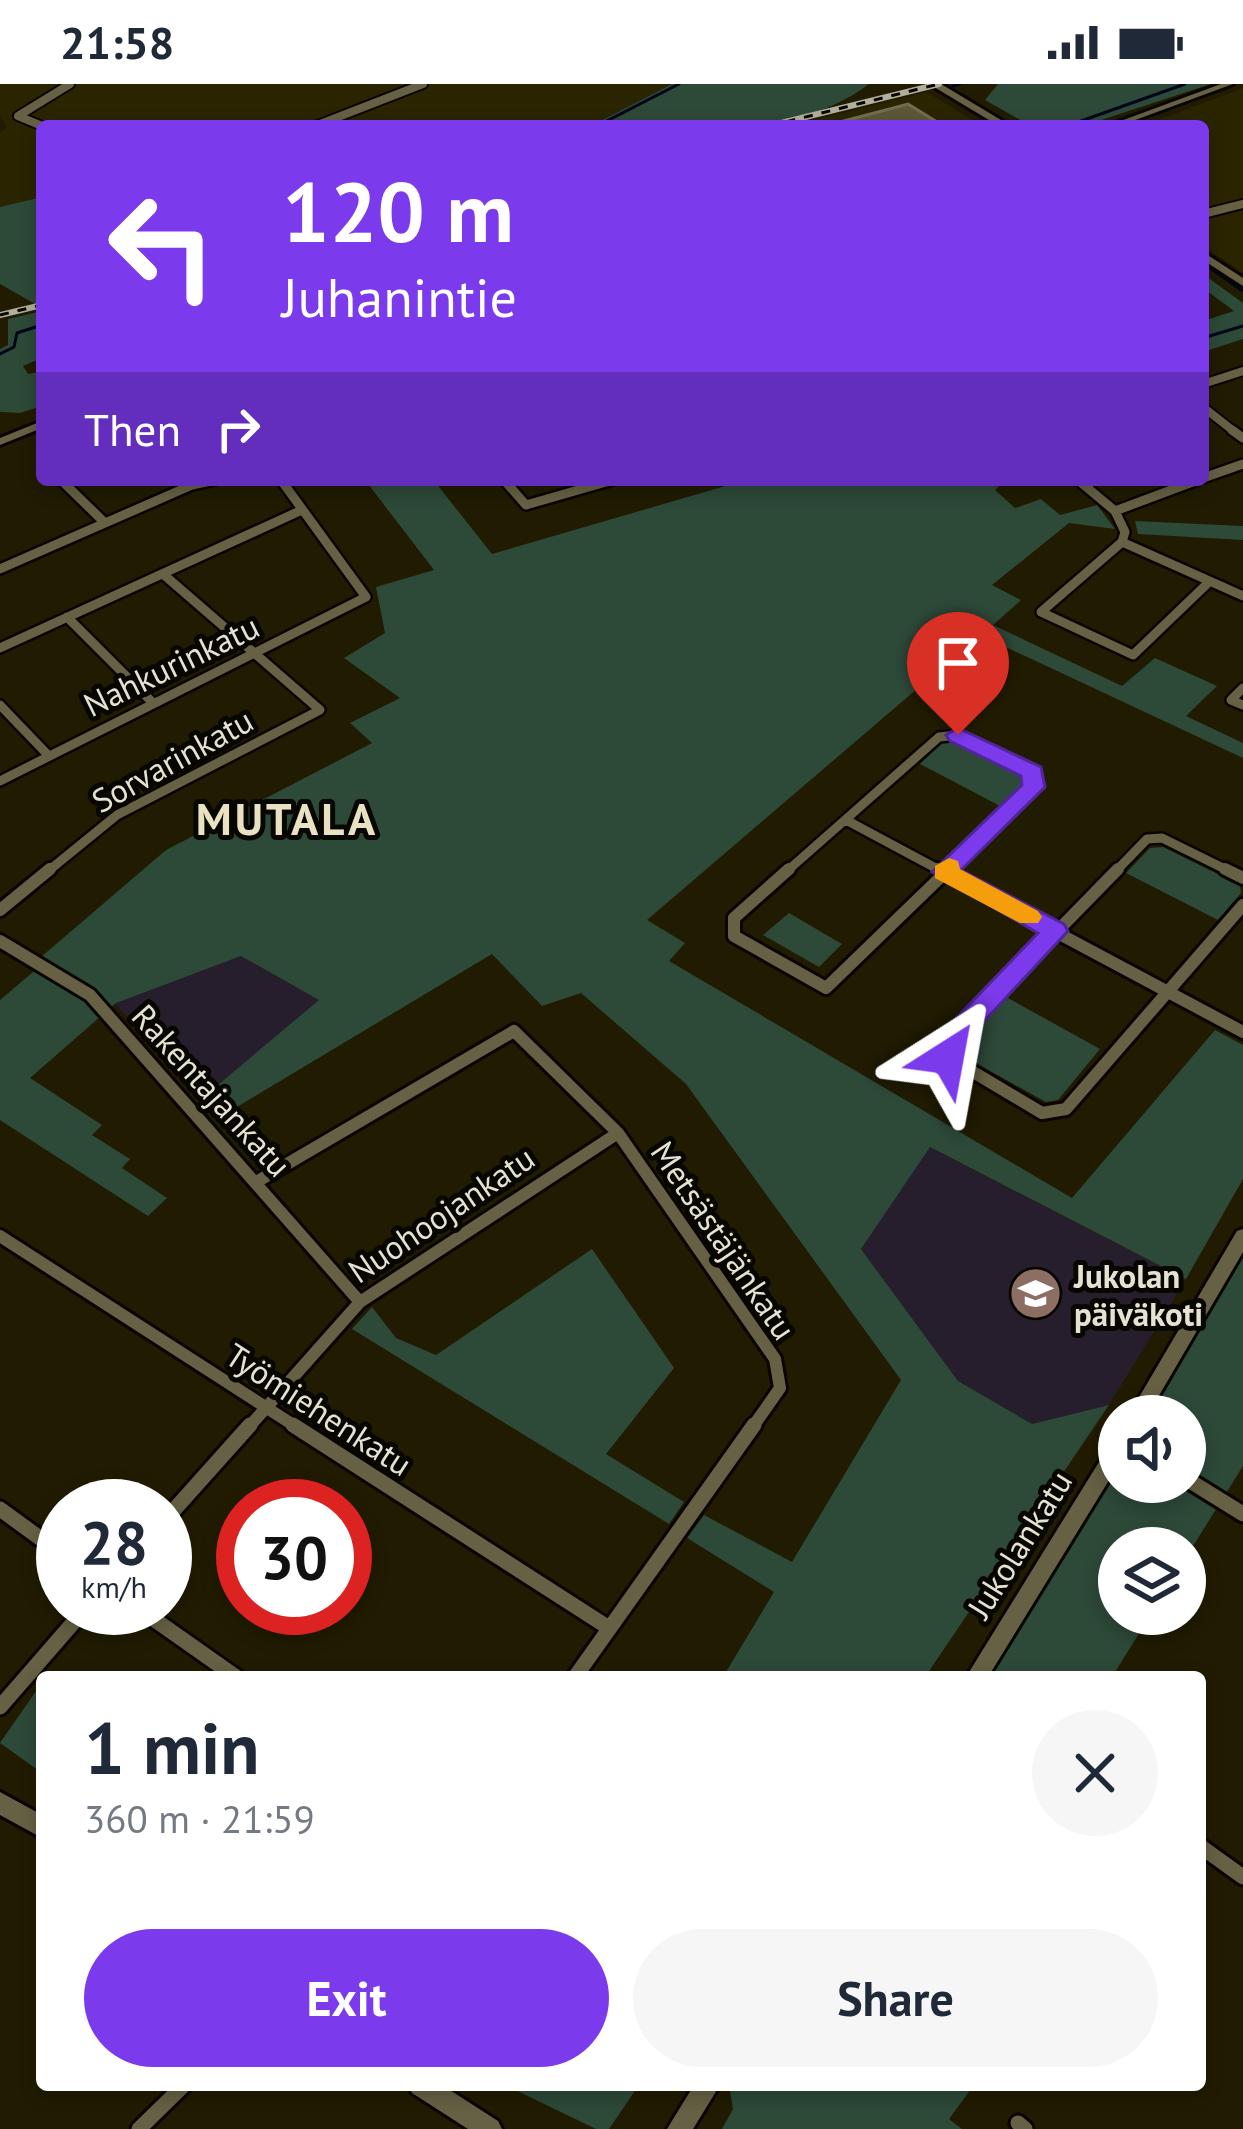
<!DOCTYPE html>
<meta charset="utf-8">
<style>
body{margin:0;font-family:"PT Sans",sans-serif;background:#f6f6f7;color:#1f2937;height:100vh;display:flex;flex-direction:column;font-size:45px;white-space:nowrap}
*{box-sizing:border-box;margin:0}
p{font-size:39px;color:#747a83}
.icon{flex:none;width:66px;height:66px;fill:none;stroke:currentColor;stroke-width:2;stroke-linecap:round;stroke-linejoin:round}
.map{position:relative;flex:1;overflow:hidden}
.details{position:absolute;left:36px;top:1587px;width:1170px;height:420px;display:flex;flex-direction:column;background:#fff;border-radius:12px;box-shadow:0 6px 18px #0003}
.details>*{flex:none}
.top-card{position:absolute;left:36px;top:36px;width:1173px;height:366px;border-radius:12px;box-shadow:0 6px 18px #0003;background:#7c3aed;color:#fff;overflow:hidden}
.buttons{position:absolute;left:1098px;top:1311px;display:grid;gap:24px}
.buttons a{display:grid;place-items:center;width:108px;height:108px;border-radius:50%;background:#fff;box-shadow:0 6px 18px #0003;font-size:60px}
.speed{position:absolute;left:36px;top:1395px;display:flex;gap:24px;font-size:60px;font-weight:700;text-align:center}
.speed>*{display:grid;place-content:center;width:156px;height:156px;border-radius:50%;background:#fff;box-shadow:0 6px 18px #0003;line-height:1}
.speed small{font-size:30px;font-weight:400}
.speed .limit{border:18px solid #d22;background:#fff;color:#111}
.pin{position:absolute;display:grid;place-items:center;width:102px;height:102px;color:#fff;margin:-123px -51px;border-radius:50% 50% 50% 0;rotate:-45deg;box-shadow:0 0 12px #0007}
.pin .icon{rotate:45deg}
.me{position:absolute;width:132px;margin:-66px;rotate:34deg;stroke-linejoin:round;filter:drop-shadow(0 0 9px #0008)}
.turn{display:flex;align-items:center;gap:42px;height:252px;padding:0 48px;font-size:54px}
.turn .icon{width:156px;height:156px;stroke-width:2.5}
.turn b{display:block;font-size:84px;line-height:102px}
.then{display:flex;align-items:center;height:114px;padding:0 48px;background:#0003;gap:24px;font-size:45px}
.round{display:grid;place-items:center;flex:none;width:126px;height:126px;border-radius:63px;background:#f6f6f7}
.overview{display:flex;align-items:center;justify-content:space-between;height:204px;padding:0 48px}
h1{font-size:72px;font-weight:700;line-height:90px}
.cta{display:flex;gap:24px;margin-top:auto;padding:24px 48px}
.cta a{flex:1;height:138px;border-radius:72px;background:#7c3aed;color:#fff;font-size:48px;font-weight:700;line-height:138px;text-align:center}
.cta a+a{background:#f6f6f7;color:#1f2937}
.status{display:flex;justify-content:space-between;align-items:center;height:84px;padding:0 60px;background:#fff;direction:ltr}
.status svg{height:33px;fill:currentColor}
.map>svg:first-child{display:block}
</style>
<div class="status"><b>21:58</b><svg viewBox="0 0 49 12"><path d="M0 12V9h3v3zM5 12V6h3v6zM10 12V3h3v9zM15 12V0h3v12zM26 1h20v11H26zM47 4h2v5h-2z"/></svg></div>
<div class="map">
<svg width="1243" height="2045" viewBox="0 0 1243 2045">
<rect width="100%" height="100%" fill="#201b01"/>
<path fill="#2a2400" d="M0 0H672L591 42H42V113L0 123V48L7 44 0 32Z
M1243 4V189L1203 162V42H1142Z
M927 8 982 42 798 40Z"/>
<path fill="#261e2d" d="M241 872 320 916 200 1016 115 919Z
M929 1063 1186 1195 1109 1321 1032 1340 958 1297 861 1165Z"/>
<path fill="#2d4938" d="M672 0H869C795 57 680 42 591 42Z
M998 0H1211L1083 42H1031L985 16Z
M42 113V218L35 220 0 200V123Z
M1203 190 1243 219V255L1203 268V237L1234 227 1203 204Z
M42 227V274L23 282 28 290 42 288V322L20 329 0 328V265L8 261V235Z
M365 396 435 398 492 470 746 396H1006L995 406 1015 424 1041 415 1060 431 1097 421 1115 445 1069 439 992 501 1021 516 993 541 1122 602 1155 574 1217 602 1186 632 1243 659V674L980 551 647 836 685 859 669 877 1072 1114 1215 946 1243 961V1095L1186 1195 930 1063 861 1165 958 1297 1032 1340 1109 1321 925 1593H723L774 1508 687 1454 704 1431 792 1478 901 1296 686 1000 581 909 542 922 492 870 217 1035 200 1016 319 916 241 872 116 919 30 994 102 1041 92 1051 130 1075 122 1084 167 1114 148 1132 0 1036V916L46 877 41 873 166 766 372 659 350 639 400 614 344 574 385 549 376 503 434 486Z
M1135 437 1243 442V456L1138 450Z
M958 658 1022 691 1023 701 1000 722 920 680 942 659Z
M1163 763 1240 801 1241 809 1218 836 1126 789 1150 764Z
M789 829 842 860 819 883 763 851Z
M1008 914 1100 965 1058 1016 1046 1018 965 973 961 959Z
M1243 1164V1382L1185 1475V1464H1119V1530H1151L1112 1593H983L1119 1374V1398H1185V1332H1145Z
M592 1165 674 1284 606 1370 684 1418 669 1440 352 1245 372 1223 396 1254 436 1271Z
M41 1600H42V1689L0 1659Z
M505 2001H639L609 2045H596Z
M729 2001H974L949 2035 962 2045H722L733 2025Z"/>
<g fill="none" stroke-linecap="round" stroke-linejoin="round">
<path stroke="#000619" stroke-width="3" d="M953 2 960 0
M597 42 679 0
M1067 42 1185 0
M1203 179 1243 207
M1203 254 1243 242
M0 270 14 263 17 249 42 241"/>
</g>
<path fill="#5d5739" stroke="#726d51" stroke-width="3" d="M908 20 942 41 851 42 844 37Z"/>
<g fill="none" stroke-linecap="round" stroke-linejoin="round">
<defs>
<path id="minor-far3" d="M42 42 18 32 70 0
M315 42 423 0
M1203 130 1243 120
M1203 300 1243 287
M1203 323 1236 349"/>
<path id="minor-far2" d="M1232 346 1243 354
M1203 394 1243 380
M61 396 105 439
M504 396 526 421 613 396
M1078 396 1115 427
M1198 396 1115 427 1125 448 1122 458 1243 512
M1122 458 1041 528 1133 571 1209 498
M0 485 192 401 215 396
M67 533 153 619
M0 564 302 426
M1243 604 1231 616 1243 621
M0 621 49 672
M0 697 366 513 281 396
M846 736 943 788
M47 788 117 731 320 626 163 490
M786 788 939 653 958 651 1033 688V703L945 788
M1115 788 1147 755 1162 754 1231 788"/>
<path id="minor-far1" d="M789 785 734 834V852L826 904 949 785
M938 785 1243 948
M1118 785 949 958 948 973 1042 1029 1066 1025 1243 821
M1225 785 1243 794
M0 826 50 785
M0 857 90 911 360 1218
M258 1097 514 947 618 1049 775 1275 780 1304 752 1344
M0 1152 298 1344
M248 1344 360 1218 618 1049"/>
<path id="minor" d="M293 1341 609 1544
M1185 1394 1243 1430
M0 1425 63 1471
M165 1436 250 1341
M138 1524 236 1593
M575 1593 754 1341
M0 1623 86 1524
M1200 1762 1243 1793
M1018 2039 1025 2045
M139 2045 184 2001"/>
<path id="tertiary" d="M1221 0H1233L1119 42H1107Z
M42 337V344L0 361V354Z"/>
<path id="secondary" d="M929 0H941L1011 42H999Z
M1203 168 1243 194V202L1203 176Z
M1243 1145V1168L1147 1332H1128L1237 1147Z
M1119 1355V1380L988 1593H966L1112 1357Z
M0 1708 42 1731V1754L0 1731Z
M408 2001H442L498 2037 502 2045H468L412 2009Z
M694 2001H720L693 2045H667Z"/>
</defs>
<use href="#minor-far3" stroke="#0a0500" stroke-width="12"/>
<use href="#minor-far2" stroke="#0a0500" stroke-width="14"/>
<use href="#minor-far1" stroke="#0a0500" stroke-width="18"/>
<use href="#minor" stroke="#0a0500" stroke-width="21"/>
<use href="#tertiary" stroke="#0a0500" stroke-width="6"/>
<use href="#secondary" stroke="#0a0500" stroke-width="6"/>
<use href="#minor-far3" stroke="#666144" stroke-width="8"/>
<use href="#minor-far2" stroke="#666144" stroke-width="9"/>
<use href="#minor-far1" stroke="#666144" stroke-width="12"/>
<use href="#minor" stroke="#666144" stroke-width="15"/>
<use href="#tertiary" fill="#666144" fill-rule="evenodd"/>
<use href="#secondary" fill="#666144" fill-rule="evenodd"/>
<defs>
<path id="rail" d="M769 42 939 0
M0 231 42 221"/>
</defs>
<use href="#rail" stroke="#b1ae9b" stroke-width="6"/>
<use href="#rail" stroke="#070601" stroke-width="3" stroke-dasharray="9" stroke-linecap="butt"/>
</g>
<path fill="#7c3aed" stroke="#51269a" stroke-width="3" d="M958 644 1041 683 1045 703 961 786 1064 840 1068 847 962 961 957 980 948 983 935 973 940 951 1038 849 932 788 1022 701 1021 692 950 657 946 651Z"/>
<path fill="#f59e0b" d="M949 774 958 777 960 785 1038 827 1042 833 1038 839H1020L935 794V782Z"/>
<defs>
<symbol id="school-disc" viewBox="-11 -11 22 22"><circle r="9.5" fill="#8d6e63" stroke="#070601"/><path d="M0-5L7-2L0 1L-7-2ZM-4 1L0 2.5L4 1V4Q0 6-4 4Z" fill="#fff"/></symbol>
</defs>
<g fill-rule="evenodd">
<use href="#school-disc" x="1006" y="1180" width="59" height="59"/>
</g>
<g text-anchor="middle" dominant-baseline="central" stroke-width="10" stroke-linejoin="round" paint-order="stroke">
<g font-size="33" fill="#e5e2d2" stroke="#070601">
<text transform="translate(171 581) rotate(-26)">Nahkurinkatu</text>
<text transform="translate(172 676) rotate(-29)">Sorvarinkatu</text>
<text transform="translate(212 1006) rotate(48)">Rakentajankatu</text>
<text transform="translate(441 1130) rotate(-34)">Nuohoojankatu</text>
<text transform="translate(724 1156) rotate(56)">Metsästäjänkatu</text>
<text transform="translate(319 1325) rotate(33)">Työmiehenkatu</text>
<text transform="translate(1019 1460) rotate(-58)">Jukolankatu</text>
</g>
<g font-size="33" font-weight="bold" fill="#e5e2d2" stroke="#070601" text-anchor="start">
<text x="1074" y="1191">Jukolan<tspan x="1074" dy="38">päiväkoti</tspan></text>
</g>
<g font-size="45" font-weight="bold" letter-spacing="3" fill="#e8e2c2" stroke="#070601">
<text x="287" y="734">MUTALA</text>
</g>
</g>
</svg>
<div class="buttons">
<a><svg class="icon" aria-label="sound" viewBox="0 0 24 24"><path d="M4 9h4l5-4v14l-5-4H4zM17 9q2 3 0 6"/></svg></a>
<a><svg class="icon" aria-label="layers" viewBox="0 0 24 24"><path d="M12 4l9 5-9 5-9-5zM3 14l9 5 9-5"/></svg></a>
</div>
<div class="speed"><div>28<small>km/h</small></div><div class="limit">30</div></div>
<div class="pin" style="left:958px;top:651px;background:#d93025"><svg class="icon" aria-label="arrive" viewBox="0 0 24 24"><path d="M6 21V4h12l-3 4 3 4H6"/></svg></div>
<svg class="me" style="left:948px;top:973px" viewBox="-20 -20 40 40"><path d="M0-17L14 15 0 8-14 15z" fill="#7c3aed" stroke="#fff" stroke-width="4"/></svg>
<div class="top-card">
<div class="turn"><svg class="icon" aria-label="left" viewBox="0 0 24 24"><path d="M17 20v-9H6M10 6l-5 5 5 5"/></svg><div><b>120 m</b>Juhanintie</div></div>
<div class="then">Then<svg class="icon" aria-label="right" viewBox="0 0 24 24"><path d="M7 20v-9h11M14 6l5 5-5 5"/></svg></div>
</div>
<section class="details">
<div class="overview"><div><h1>1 min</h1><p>360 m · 21:59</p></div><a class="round"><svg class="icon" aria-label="close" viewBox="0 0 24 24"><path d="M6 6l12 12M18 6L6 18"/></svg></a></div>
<div class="cta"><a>Exit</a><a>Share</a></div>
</section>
</div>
